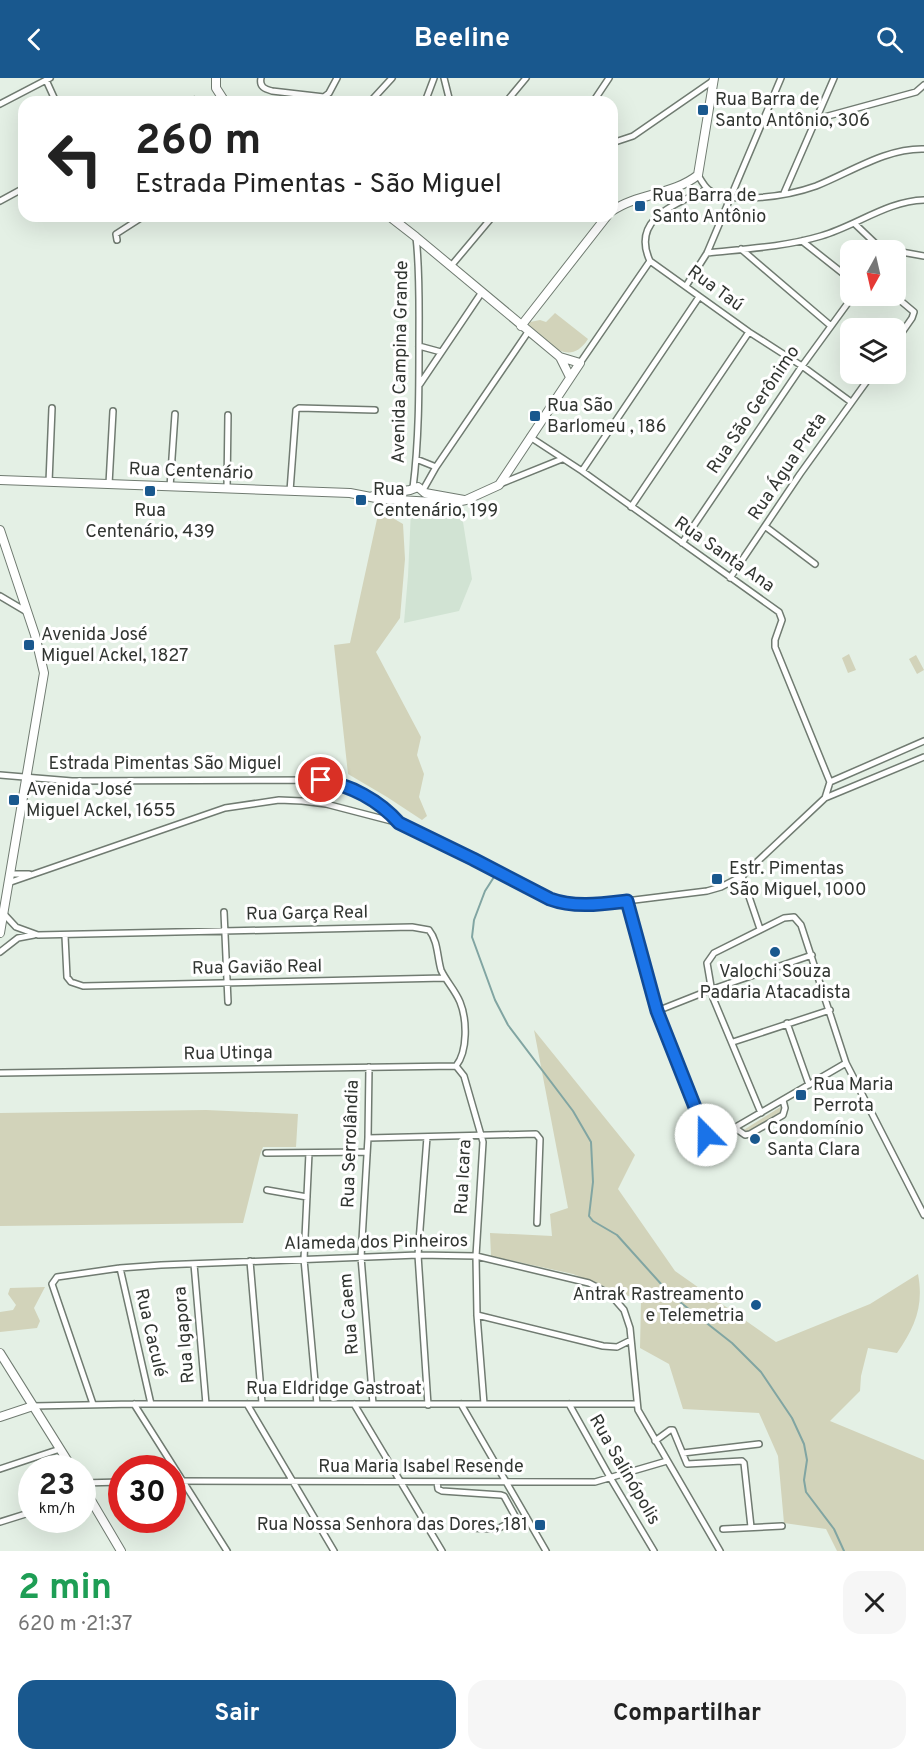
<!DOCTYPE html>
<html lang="pt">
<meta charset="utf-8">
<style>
body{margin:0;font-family:Overpass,sans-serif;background:#f6f6f6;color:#222;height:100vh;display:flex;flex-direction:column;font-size:22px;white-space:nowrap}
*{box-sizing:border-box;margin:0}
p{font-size:20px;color:#767676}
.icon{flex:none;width:33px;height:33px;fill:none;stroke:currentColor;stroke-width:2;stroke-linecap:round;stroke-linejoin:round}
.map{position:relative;height:1473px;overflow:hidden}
.details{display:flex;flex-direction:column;background:#fff;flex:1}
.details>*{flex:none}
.top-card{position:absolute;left:18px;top:18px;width:600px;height:126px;border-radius:18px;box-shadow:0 6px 24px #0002;background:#fff;color:#222;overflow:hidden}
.needle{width:39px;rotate:188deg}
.buttons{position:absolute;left:840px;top:162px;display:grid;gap:12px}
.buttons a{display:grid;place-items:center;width:66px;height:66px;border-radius:12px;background:#fff;box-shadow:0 6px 24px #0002;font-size:30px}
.speed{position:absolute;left:18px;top:1377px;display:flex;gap:12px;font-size:30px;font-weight:700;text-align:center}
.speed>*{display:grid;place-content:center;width:78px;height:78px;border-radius:50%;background:#fff;box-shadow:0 6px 24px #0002;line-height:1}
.speed small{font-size:15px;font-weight:400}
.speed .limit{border:9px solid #d22;background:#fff;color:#111}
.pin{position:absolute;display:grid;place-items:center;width:51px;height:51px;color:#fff;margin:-26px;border:3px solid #fff;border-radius:50%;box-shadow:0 2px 6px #0007}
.me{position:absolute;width:66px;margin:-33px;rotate:338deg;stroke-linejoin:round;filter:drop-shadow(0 0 4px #0008)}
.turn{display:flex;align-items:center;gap:21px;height:126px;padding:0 18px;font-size:27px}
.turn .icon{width:78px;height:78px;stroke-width:2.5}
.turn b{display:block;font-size:42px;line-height:51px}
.round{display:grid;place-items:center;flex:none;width:63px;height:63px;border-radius:18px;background:#f6f6f6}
.head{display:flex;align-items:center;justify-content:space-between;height:102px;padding:0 18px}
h1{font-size:36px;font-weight:700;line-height:45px;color:#1e9e55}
.primary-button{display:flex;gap:12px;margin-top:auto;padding:12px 18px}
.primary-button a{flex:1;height:69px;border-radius:18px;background:#19588e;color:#fff;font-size:24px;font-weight:700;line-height:69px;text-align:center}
.primary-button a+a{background:#f6f6f6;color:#222}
header{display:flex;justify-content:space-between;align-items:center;height:78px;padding:0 18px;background:#19588e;color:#fff;font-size:27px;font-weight:700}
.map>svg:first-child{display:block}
</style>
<header><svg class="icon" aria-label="back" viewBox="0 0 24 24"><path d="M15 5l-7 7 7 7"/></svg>Beeline<svg class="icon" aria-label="search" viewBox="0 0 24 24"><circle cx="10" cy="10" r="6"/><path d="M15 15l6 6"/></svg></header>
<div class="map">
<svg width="924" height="1473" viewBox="0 0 924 1473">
<rect width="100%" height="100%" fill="#e4f0e5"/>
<path fill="#d1e3d3" d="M411 432 457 435 463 444 472 501 459 533 404 545 408 498Z"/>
<path fill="#d2d3ba" d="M555 235 588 261C568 292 546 262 528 247L530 244 540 242 546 244Z
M379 432 403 446 405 481 400 540 376 574 421 659 417 677 424 696 419 719 427 738 422 742 387 719 348 696 334 567 350 565Z
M849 576 856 592 848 595 842 580Z
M916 577 924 592 917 596 909 581Z
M534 952 635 1077 618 1111 675 1193 776 1264 870 1226 918 1196C924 1228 915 1249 897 1275L868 1270 861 1298 860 1313 830 1343 924 1382V1473H837L826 1451 784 1445 778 1378 759 1335 683 1331 669 1286 640 1270 641 1223 573 1196 491 1178 490 1155 552 1158 550 1136 568 1130Z
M782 1028 780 1035 749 1055 742 1053Z
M206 1032 298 1036 296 1069H263L260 1077 243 1145 0 1148V1035Z
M45 1209 34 1230 40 1243 37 1250 0 1254V1234L13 1232 16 1227 8 1216 10 1210Z"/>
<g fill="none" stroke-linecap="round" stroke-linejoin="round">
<path stroke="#81a5a2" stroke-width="2" d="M494 799 485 813 474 842 472 859 495 922 508 947 573 1033 591 1064 593 1104 589 1138 593 1143 617 1157 671 1217 732 1265 761 1294 792 1340 804 1366 807 1382 804 1402 806 1414 834 1451 844 1473"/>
<defs>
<path id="street" d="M261 0C259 9 265 11 272 13L324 19 329 15 337 0
M444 0 450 24
M46 2 56 24
M190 24 194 22
M370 24 392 0
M425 24 434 0
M506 24 526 0
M593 24 609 0
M0 26 50 0
M817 41 916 14 924 7
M612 65 633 58 714 2
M698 97C701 102 704 108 709 112 732 128 791 117 816 108 851 94 886 70 924 71
M707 111C677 126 630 140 650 183L749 254 802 288 851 324
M784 115 834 0
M0 123 24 110
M284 138 288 139
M855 146 876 166 893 172
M117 162 116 156 144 138
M802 163 850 201
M741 171 831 248
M896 173 924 178
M707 175C744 171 784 169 821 158 856 148 887 123 924 122
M451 188 493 138
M686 208 707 175 781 0
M895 218 914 234 912 240 896 263
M419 268 441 274
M580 285 650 183
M420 306 482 214
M530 359 582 393 779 534 782 542 775 562V569L830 704
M416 381 436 389
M582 393 699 219
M49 404 52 330
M109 406 113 333
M500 406 562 381
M170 409 175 336
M227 410 228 337
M413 410C419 362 419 314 419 266 419 230 420 194 416 159
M423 412 436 389 528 254
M290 413 296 332 299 330 375 332
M631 429 749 254
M766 449 815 486
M682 465 802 288 853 218
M730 500 800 396 872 296
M0 518 27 534
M0 697 72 703 321 702C350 707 379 722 399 745
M830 704 924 663
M825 720 830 704
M10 796H29
M742 798 760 851
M8 805 225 730 279 722 302 723 326 726 399 745 558 824 602 826 707 813 721 809 742 798 825 720 924 679
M627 823 657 933 708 1059 717 1060 846 985
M224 834 228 924
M3 835 16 849 38 857 412 849 429 852C438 863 437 878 441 892 446 903 455 912 460 924 467 941 468 973 456 988
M65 858 67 899 71 904 83 908 445 900
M0 874 18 860 34 857
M657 933 710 912 812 877
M787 945 809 1007
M733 964 830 932
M456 988 464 998 483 1064 476 1178 477 1237 484 1326
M369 989 368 1060 361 1179 373 1326
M0 995 456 988
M761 1035 713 920 707 885 714 875 784 840 794 839 801 847 846 985 924 1137
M735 1050 745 1057 750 1056 783 1037 785 1030 783 1022
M427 1059 418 1177 428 1327
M368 1060 536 1056 540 1061 537 1145
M266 1075 367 1074
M309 1075 304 1181 317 1326
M267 1112 307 1119
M250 1183 262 1325
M194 1186 206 1326
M120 1190 151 1326
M477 1237 603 1268 617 1269 631 1262
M93 1326 52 1206 57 1199 120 1190 161 1187 418 1177 476 1178 589 1205 610 1216 624 1232 630 1250 638 1332 720 1473
M134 1326 227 1473
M247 1326 334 1473
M354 1326 442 1473
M461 1326 546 1473
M569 1326 611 1401 654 1473
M33 1328 134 1326H636
M655 1363 670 1352H673L687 1386 742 1383 744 1385 751 1449
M683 1375 759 1366
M0 1391 60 1371
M172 1403 595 1404 667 1383
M437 1404 438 1411 442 1413 501 1417 504 1418 515 1438V1442L497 1451 468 1450
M82 1405 122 1404
M0 1444 32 1434
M723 1451 782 1448"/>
<path id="secondary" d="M216 0V10L225 24
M612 133C638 115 673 117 698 97L714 0
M389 138 416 159 560 279 570 299
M521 248 607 138
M0 402 350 415 381 421 451 425 466 422 499 407 580 285 560 279
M373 418 410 412 418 409 425 415 464 422
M0 452 35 557 44 595 0 855
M0 1275 72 1390
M0 1339 33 1328
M82 1407 121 1473"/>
</defs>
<use href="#street" stroke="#707b71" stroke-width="8"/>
<use href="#secondary" stroke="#707b71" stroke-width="10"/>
<use href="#street" stroke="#fff" stroke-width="5"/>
<use href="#secondary" stroke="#fff" stroke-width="8"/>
</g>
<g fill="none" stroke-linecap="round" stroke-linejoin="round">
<defs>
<path id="route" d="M321 702C350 707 379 722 399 745L473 781 550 821C574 830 602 826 627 823L657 933 706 1057"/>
</defs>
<use href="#route" stroke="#114b97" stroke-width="15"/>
<use href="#route" stroke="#1a73e8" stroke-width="10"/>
</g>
<g fill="#19588e" stroke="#fff" stroke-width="2">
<rect x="697" y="26" width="12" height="12" rx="3"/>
<rect x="634" y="122" width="12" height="12" rx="3"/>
<rect x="529" y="332" width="12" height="12" rx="3"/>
<rect x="144" y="407" width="12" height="12" rx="3"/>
<rect x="355" y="416" width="12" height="12" rx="3"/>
<rect x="23" y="561" width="12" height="12" rx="3"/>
<rect x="8" y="716" width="12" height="12" rx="3"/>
<rect x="711" y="795" width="12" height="12" rx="3"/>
<circle cx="775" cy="874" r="6"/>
<rect x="795" y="1011" width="12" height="12" rx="3"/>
<circle cx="755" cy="1061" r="6"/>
<circle cx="756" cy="1227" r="6"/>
<rect x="534" y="1441" width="12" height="12" rx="3"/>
</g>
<g text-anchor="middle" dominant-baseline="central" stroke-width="6" stroke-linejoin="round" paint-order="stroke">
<g font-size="18" fill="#313531" stroke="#fff" text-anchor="start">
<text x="715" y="22">Rua Barra de<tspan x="715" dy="21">Santo Antônio, 306</tspan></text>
<text x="652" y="118">Rua Barra de<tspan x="652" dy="21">Santo Antônio</tspan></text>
<text x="547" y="328">Rua São<tspan x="547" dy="21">Barlomeu , 186</tspan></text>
<text x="373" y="412">Rua<tspan x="373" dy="21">Centenário, 199</tspan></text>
<text x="150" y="433" text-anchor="middle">Rua<tspan x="150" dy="21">Centenário, 439</tspan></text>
<text x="41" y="557">Avenida José<tspan x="41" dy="21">Miguel Ackel, 1827</tspan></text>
<text x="26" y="712">Avenida José<tspan x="26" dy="21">Miguel Ackel, 1655</tspan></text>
<text x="729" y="791">Estr. Pimentas<tspan x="729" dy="21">São Miguel, 1000</tspan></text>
<text x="775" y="894" text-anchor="middle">Valochi Souza<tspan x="775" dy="21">Padaria Atacadista</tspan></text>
<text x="813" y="1007">Rua Maria<tspan x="813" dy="21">Perrota</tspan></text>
<text x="767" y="1051">Condomínio<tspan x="767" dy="21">Santa Clara</tspan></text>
<text x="744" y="1217" text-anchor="end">Antrak Rastreamento<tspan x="744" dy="21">e Telemetria</tspan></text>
<text x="528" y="1447" text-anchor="end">Rua Nossa Senhora das Dores, 181</text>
</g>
<g font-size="18" fill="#313531" stroke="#fff">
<text transform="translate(715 211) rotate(36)">Rua Taú</text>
<text transform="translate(401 284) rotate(-89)">Avenida Campina Grande</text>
<text transform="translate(754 332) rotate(-56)">Rua São Gerônimo</text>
<text transform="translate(788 389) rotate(-56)">Rua Água Preta</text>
<text transform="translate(191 394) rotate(2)">Rua Centenário</text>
<text transform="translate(724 477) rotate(35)">Rua Santa Ana</text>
<text x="165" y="686">Estrada Pimentas São Miguel</text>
<text transform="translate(307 836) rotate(-1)">Rua Garça Real</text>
<text transform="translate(257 890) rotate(-1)">Rua Gavião Real</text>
<text transform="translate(228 976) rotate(-1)">Rua Utinga</text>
<text transform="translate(351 1066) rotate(-88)">Rua Serrolândia</text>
<text transform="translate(464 1099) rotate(-87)">Rua Icara</text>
<text transform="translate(376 1165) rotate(-1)">Alameda dos Pinheiros</text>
<text transform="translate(350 1236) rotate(-95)">Rua Caem</text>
<text transform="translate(150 1255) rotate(77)">Rua Caculé</text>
<text transform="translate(185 1257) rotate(-95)">Rua Igapora</text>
<text x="334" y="1311">Rua Eldridge Gastroat</text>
<text x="421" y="1389">Rua Maria Isabel Resende</text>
<text transform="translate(624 1392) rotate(60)">Rua Salinópolis</text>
</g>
</g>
</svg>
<div class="buttons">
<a><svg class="needle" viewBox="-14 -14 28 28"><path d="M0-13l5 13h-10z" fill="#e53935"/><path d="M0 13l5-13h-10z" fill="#767676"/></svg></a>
<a><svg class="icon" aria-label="layers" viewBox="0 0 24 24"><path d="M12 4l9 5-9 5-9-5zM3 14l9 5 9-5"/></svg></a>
</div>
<div class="speed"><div>23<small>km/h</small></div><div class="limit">30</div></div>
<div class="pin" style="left:321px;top:702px;background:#d93025"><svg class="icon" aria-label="arrive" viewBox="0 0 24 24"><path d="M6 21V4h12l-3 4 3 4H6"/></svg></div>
<svg class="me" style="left:706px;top:1057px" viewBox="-20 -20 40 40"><circle r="19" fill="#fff"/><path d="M0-13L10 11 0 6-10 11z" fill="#1a73e8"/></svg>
<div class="top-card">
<div class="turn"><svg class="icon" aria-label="left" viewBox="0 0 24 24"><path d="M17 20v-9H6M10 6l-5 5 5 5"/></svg><div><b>260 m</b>Estrada Pimentas - São Miguel</div></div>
</div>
</div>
<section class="details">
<div class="head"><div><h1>2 min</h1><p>620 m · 21:37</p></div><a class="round"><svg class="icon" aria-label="close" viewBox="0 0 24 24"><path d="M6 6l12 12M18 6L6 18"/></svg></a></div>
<div class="primary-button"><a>Sair</a><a>Compartilhar</a></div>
</section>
